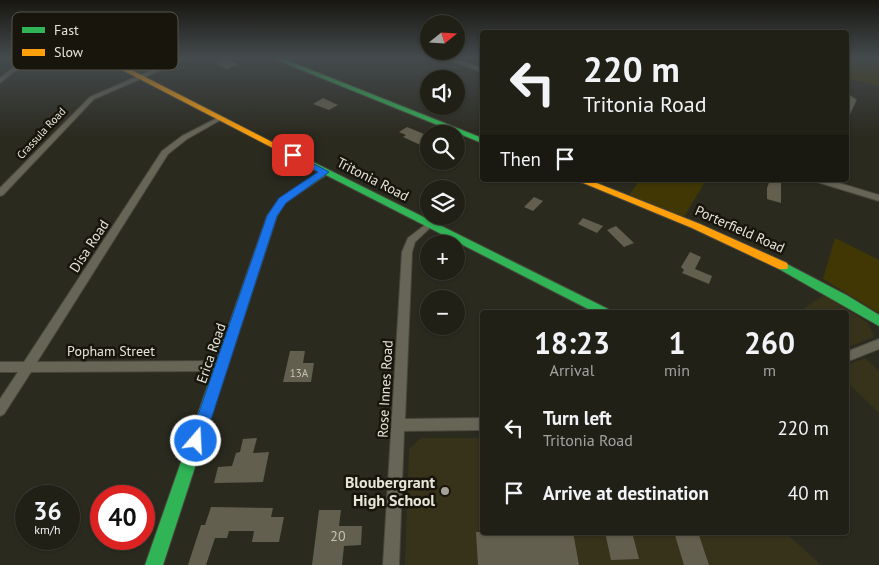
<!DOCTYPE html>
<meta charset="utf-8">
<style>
body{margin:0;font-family:"PT Sans",sans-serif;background:#2d2d24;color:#f1f3f6;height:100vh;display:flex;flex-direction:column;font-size:19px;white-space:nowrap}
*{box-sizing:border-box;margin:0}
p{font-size:16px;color:#a2a3a1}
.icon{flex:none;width:28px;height:28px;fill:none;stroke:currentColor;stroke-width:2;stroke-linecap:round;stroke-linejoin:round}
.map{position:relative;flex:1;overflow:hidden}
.side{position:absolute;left:480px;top:310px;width:369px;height:225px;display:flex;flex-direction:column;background:#202017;border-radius:5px;box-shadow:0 1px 4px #0004,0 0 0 1px #3d3e36}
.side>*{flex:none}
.guide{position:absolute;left:480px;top:30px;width:369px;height:152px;border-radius:5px;box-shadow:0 1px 4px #0004,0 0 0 1px #3d3e36;background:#202017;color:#f1f3f6;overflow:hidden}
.needle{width:32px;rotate:72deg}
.tools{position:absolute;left:420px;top:15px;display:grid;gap:10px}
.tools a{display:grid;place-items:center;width:45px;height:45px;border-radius:50%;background:#202017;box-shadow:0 1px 4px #0004,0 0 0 1px #3d3e36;font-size:25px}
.speed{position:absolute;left:15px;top:485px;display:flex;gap:10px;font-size:25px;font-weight:700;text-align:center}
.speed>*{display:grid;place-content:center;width:65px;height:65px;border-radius:50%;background:#202017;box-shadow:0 1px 4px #0004,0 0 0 1px #3d3e36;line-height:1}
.speed small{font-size:12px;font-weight:400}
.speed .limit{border:8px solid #d22;background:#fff;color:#111}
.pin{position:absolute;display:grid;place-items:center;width:42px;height:42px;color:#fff;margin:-21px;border-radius:10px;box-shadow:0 2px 8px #0006}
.me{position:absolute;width:55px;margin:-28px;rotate:19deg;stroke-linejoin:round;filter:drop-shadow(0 0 4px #0008)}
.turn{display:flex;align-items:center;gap:18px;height:105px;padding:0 20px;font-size:22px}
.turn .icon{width:65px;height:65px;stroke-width:2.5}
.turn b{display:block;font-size:35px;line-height:42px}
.then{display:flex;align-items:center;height:48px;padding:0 20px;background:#0003;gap:10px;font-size:19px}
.eta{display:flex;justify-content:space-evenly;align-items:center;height:85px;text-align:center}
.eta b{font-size:30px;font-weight:700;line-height:35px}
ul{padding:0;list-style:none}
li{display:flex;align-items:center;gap:15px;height:65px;padding:0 20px}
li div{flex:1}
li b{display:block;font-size:19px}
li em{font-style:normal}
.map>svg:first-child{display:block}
</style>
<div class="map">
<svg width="879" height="565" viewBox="0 0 879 565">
<rect width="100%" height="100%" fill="#2b2a1f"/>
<path fill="#37321a" d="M824 295 868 323 874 337 846 348V312H798Z
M865 358 879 371V413L846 381V365Z
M421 438H482V532L786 533 821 565H405L409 449Z"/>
<path fill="#403705" d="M846 58H879V86L846 78Z
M640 180H706L684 217 629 195Z
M835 238 879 260V313L823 279Z"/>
<path fill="#635f4f" d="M225 59 238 64 227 69 215 63Z
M323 98 338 105 329 110 313 104Z
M407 127 429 136V149L403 137 406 135 399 132Z
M770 180H781V203L767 199V188Z
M534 197 543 201 533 211 524 207Z
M583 218 603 226 597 233 578 224Z
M616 226 634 243 624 247 607 230Z
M690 252 701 257 695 269 712 276 709 284 682 273 684 270 681 267Z
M290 351H305L303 363H314L311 382H283Z
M257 438 253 453 269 452 263 482 214 483 218 467 232 466 236 453 240 452 243 439Z
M211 507 273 508 271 517H284L279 542H252L254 531H229L227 538H215L206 565H188L201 525H205Z
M319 510H341L339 526H362L361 545 344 546 342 565H312Z
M476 532H573L579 565H478Z
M605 532H632L639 559 611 560Z
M674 532H698L709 565H684Z"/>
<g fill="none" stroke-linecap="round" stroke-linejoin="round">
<defs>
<path id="street" d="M25 58H32L0 83V78Z
M180 58H189L94 99 3 195 0 196V188L90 97Z
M444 58H453L482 68V72Z
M846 93 856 100 849 115 846 117V107L849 101 846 98Z
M219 117 224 118 187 139 168 154 37 362 222 361 226 362 228 366 226 370 222 371 31 372 4 414 0 416V399L18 372H0V362H24L162 151 182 136Z
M816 180H829L879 195V201L817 182Z
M430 221 434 224 415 242 412 252 405 419 482 418V430L404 431 399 565H383L402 252 408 238Z
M879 339V349L846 362V352Z"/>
<path id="fast" d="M272 58H281L482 138V143Z
M307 159 608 309 610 312H594L326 175 285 203 277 216 163 565H145L267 216 279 199 319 172 304 164V160Z
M783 262 848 296 879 315V326L779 269 778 266 779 263Z"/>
<path id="slow" d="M99 58H108L311 162 310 164H304Z
M576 180H589L700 224 787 263 788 266 787 269H779L692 228Z"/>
</defs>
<use href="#street" stroke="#48473d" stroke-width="2"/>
<use href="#fast" stroke="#48473d" stroke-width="2"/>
<use href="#slow" stroke="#48473d" stroke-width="2"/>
<use href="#street" fill="#676556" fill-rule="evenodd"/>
<use href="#fast" fill="#30b455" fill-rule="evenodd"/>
<use href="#slow" fill="#ff9f0a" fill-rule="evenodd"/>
</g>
<linearGradient id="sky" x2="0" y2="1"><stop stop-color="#181711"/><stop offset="0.42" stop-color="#444a4d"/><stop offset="1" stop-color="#444a4d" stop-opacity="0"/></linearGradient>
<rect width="879" height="137" fill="url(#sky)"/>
<path fill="#1a73e8" stroke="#114b97" d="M293 153 329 172 286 203 277 216 204 441 202 446 196 448 191 446 189 441 267 216 279 198 318 172 290 157 289 155Z"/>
<circle fill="#a5a397" stroke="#17150c" stroke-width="2" cx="445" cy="491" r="5"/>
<g text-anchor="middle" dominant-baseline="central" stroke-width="5" stroke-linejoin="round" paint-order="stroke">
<g font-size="11" fill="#e7e4d8" stroke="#17150c">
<text transform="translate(41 133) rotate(-47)">Crassula Road</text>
</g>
<g font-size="11" fill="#c6c3b6">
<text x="299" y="373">13A</text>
</g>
<g font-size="14" fill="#e7e4d8" stroke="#17150c">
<text transform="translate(373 179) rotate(27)">Tritonia Road</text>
<text transform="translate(740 229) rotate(24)">Porterfield Road</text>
<text transform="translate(89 246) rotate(-57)">Disa Road</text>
<text x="111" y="351">Popham Street</text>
<text transform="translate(211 353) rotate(-71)">Erica Road</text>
<text transform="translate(385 389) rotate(-87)">Rose Innes Road</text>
</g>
<g font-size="14" fill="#c6c3b6">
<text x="338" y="536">20</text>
</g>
<g font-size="16" font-weight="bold" fill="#e7e4d8" stroke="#17150c" text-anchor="end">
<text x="435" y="482">Bloubergrant<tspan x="435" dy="18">High School</tspan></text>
</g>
</g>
<rect x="12" y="12" width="166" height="58" rx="8" fill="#17150c" stroke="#555349" stroke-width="1"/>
<rect x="22" y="27" width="23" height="6" fill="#30b455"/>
<rect x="22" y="49" width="23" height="7" fill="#ff9f0a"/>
<g font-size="14" fill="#e7e4d8">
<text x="54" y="35">Fast</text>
<text x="54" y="57">Slow</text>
</g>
</svg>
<div class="tools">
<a><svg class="needle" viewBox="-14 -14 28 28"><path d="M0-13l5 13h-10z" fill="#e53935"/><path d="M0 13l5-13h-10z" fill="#a2a3a1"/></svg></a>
<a><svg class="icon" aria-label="sound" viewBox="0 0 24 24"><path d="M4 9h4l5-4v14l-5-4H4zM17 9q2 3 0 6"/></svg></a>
<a><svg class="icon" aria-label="search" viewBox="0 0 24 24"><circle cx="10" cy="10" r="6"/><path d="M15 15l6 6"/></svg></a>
<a><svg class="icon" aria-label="layers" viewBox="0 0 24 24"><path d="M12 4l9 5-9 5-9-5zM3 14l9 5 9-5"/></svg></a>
<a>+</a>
<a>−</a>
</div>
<div class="speed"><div>36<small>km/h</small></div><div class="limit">40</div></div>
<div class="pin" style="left:293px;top:155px;background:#d93025"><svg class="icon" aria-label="arrive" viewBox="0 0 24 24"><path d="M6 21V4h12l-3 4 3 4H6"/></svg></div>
<svg class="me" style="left:196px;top:441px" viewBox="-20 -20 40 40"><circle r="17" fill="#1a73e8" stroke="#fff" stroke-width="3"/><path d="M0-11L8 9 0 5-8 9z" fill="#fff"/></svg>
<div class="guide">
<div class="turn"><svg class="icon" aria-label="left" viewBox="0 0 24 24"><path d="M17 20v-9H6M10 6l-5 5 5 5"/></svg><div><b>220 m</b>Tritonia Road</div></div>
<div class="then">Then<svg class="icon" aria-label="arrive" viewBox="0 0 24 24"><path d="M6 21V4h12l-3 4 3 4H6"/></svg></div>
</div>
<section class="side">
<div class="eta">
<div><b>18:23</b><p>Arrival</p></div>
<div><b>1</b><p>min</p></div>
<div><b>260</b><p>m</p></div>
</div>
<ul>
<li><svg class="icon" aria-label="left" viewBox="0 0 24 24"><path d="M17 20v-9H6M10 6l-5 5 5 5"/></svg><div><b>Turn left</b><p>Tritonia Road</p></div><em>220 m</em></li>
<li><svg class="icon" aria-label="arrive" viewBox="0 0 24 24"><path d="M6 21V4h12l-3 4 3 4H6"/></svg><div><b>Arrive at destination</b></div><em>40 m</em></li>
</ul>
</section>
</div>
